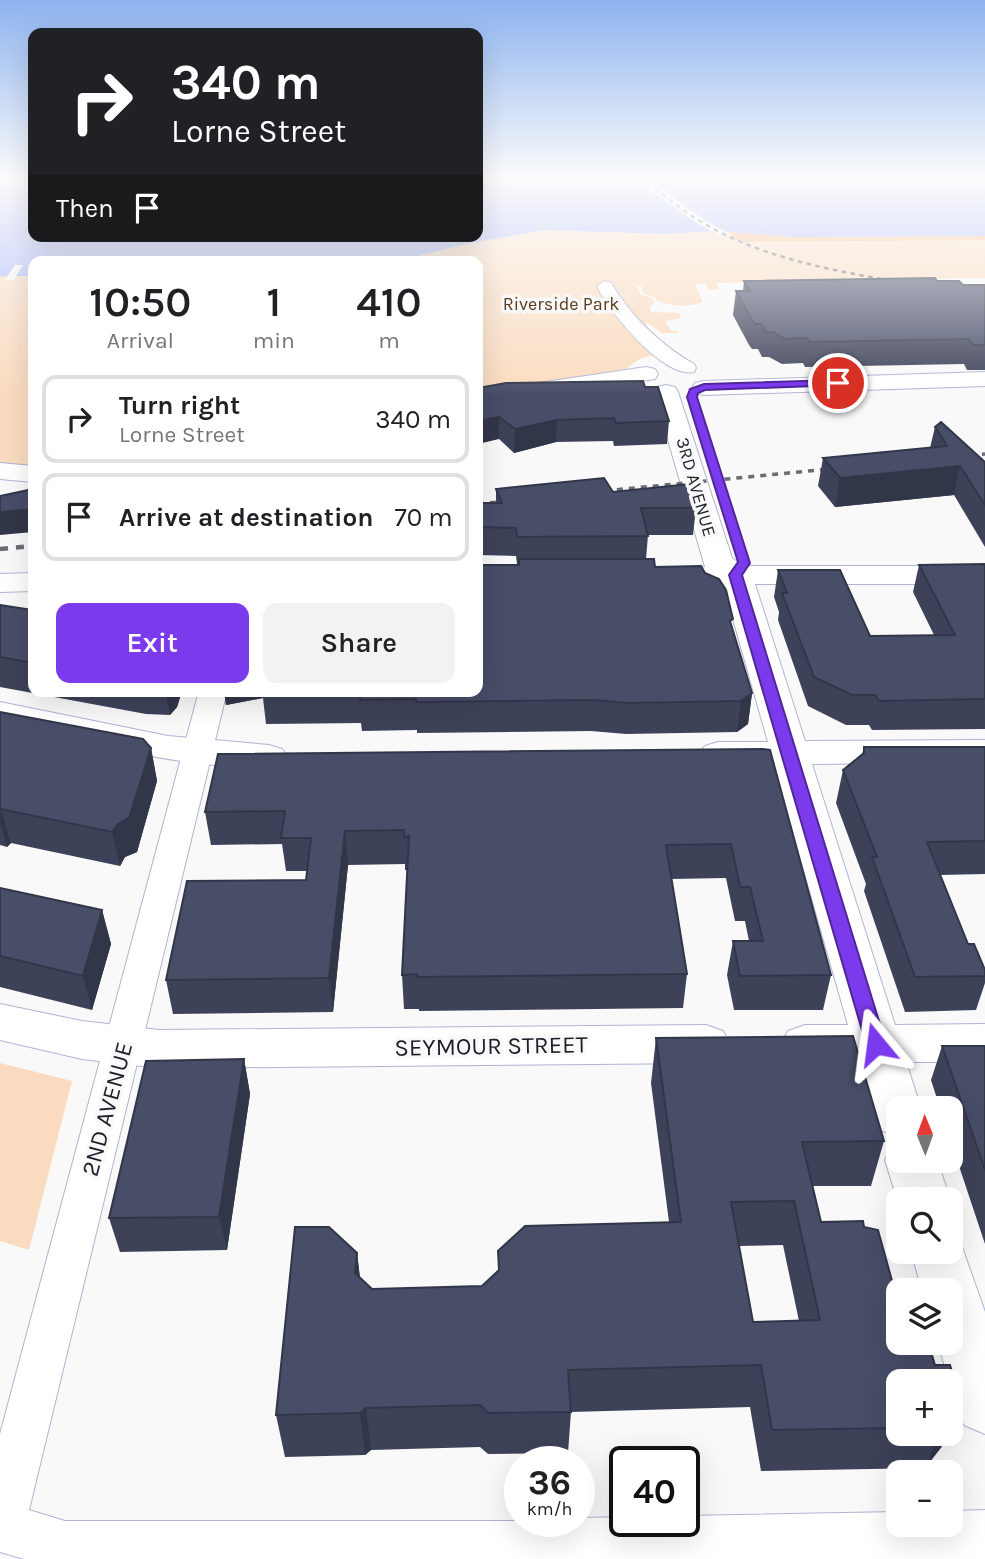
<!DOCTYPE html>
<meta charset="utf-8">
<style>
body{margin:0;font-family:Karla,sans-serif;background:#f2f2f2;color:#202124;height:100vh;display:flex;flex-direction:column;font-size:26px;white-space:nowrap}
*{box-sizing:border-box;margin:0}
p{font-size:23px;color:#757577}
.icon{flex:none;width:38px;height:38px;fill:none;stroke:currentColor;stroke-width:2;stroke-linecap:round;stroke-linejoin:round}
.map{position:relative;flex:1;overflow:hidden}
.details{position:absolute;left:28px;top:256px;width:455px;height:441px;display:flex;flex-direction:column;background:#fff;border-radius:14px;box-shadow:0 7px 28px #0002}
.details>*{flex:none}
.guide{position:absolute;left:28px;top:28px;width:455px;height:214px;border-radius:14px;box-shadow:0 7px 28px #0002;background:#202124;color:#fff;overflow:hidden}
.needle{width:46px;rotate:359deg}
.controls{position:absolute;left:886px;top:1096px;display:grid;gap:14px}
.controls a{display:grid;place-items:center;width:77px;height:77px;border-radius:14px;background:#fff;box-shadow:0 7px 28px #0002;font-size:35px}
.speed{position:absolute;left:504px;top:1446px;display:flex;gap:14px;font-size:35px;font-weight:700;text-align:center}
.speed>*{display:grid;place-content:center;width:91px;height:91px;border-radius:50%;background:#fff;box-shadow:0 7px 28px #0002;line-height:1}
.speed small{font-size:18px;font-weight:400}
.speed .limit{border:4px solid #111;border-radius:10px;background:#fff;color:#111}
.pin{position:absolute;display:grid;place-items:center;width:60px;height:60px;color:#fff;margin:-30px;border:4px solid #fff;border-radius:50%;box-shadow:0 2px 7px #0007}
.me{position:absolute;width:77px;margin:-38px;rotate:344deg;stroke-linejoin:round;filter:drop-shadow(0 0 5px #0008)}
.turn{display:flex;align-items:center;gap:24px;height:147px;padding:0 28px;font-size:32px}
.turn .icon{width:91px;height:91px;stroke-width:2.5}
.turn b{display:block;font-size:49px;line-height:60px}
.then{display:flex;align-items:center;height:66px;padding:0 28px;background:#0003;gap:14px;font-size:26px}
.eta{display:flex;justify-content:space-evenly;align-items:center;height:119px;text-align:center}
.eta b{font-size:42px;font-weight:600;line-height:49px}
.button{display:flex;gap:14px;margin-top:auto;padding:14px 28px}
.button a{flex:1;height:80px;border-radius:14px;background:#7c3aed;color:#fff;font-size:28px;font-weight:600;line-height:80px;text-align:center}
.button a+a{background:#f2f2f2;color:#202124}
ul{padding:0;list-style:none}
li{display:flex;align-items:center;gap:21px;height:88px;margin:0 14px 10px;padding:0 14px;border:4px solid #e0e0e0;border-radius:14px}
li div{flex:1}
li b{display:block;font-size:26px}
li em{font-style:normal}
.map>svg:first-child{display:block}
</style>
<div class="map">
<svg width="985" height="1559" viewBox="0 0 985 1559">
<rect width="100%" height="100%" fill="#f9f9f9"/>
<path fill="#fadbbf" d="M545 230 665 234 716 231 985 236V278L717 283 719 289 709 290 706 284H695L703 302C686 308 675 306 657 301L655 297 644 294 641 287 644 286H637L640 294 652 298 655 303 649 307 651 312 679 313 681 318 665 321 671 331H679L677 333H662L646 322 652 356C639 357 636 362 627 368 616 376 600 370 588 378L478 389V261H398L466 244Z
M15 264 6 280H14L16 276H33V466L0 463V277L7 276Z
M0 1063 72 1081 29 1250 0 1241Z"/>
<path fill="#f5b77d" d="M716 231 796 237 985 236V240L741 242Z"/>
<path fill="#a5b2f9" d="M0 178H33V236H478V178H985V236L796 237 716 231 665 234 545 230 466 244 398 261H33V276H16L23 265H15L7 276 0 277Z"/>
<path fill="#f9f9f9" d="M635 178H646L706 221 734 236 719 235 695 222Z"/>
<g fill="none" stroke-linecap="round" stroke-linejoin="round">
<defs>
<path id="street" d="M605 281 611 283C632 317 658 343 694 364L696 368 694 372C664 379 608 311 597 286Z
M199 691H227L29 1510 65 1521H579V1518L625 1517V1521H684V1516L898 1512V1524H950V1511L985 1510V1559H24L0 1552V1434Z"/>
<path id="secondary" d="M646 367 655 369 658 374 655 379 478 407V392Z
M985 372V386L704 395 695 393 692 388 695 383 704 381Z
M666 385 675 387 678 392 732 558 743 566H985V584H755L805 741 985 740V762L812 764 895 1025 985 1024V1062H906L921 1108H898V1136L880 1130 873 1115 858 1062 805 1063 788 1057 781 1044 788 1031 805 1025H848L774 765 718 766 705 762 699 754 705 746 718 742H768L723 584 700 582 695 575 700 568 705 567 654 392 657 387Z
M0 463 33 466V482L0 479Z
M33 573V591L0 592V574Z
M0 702 168 736 269 745 282 749 288 757 282 765C260 771 236 767 213 765 141 758 71 738 0 724Z
M0 1004 82 1021 159 1030 706 1025 723 1031 730 1044 723 1057 706 1063 159 1068 82 1059 0 1040Z
M898 1143V1160H937L950 1199H898V1202L885 1160 893 1144Z
M950 1231 957 1233 985 1312V1434L964 1425 937 1342H950V1290H922L911 1251H950Z"/>
</defs>
<use href="#street" stroke="#aeb4d4" stroke-width="2"/>
<use href="#secondary" stroke="#aeb4d4" stroke-width="2"/>
<use href="#street" fill="#fff" fill-rule="evenodd"/>
<use href="#secondary" fill="#fff" fill-rule="evenodd"/>
<path stroke="#6b6c74" stroke-width="2.5" stroke-dasharray="4.5 4.5" stroke-linecap="butt" d="M640 178C664 195 686 214 712 228 769 259 835 271 899 282"/>
<path stroke="#6b6c74" stroke-width="3.5" stroke-dasharray="6 6" stroke-linecap="butt" d="M958 456 985 454
M593 492 840 468
M478 504 516 500"/>
<path stroke="#6b6c74" stroke-width="4.5" stroke-dasharray="8 8" stroke-linecap="butt" d="M0 549 33 546"/>
</g>
<path fill="#3e4259" fill-rule="evenodd" d="M744 281H937L963 285H985V370H967L964 364 805 367 803 363 782 364 769 357H762L758 349H752L749 345 733 315 736 291H743Z
M645 387 669 421 667 444 614 446 613 441 556 442 514 453 499 439 478 388Z
M935 427 985 462V547L954 495 835 507 818 486 823 458 930 448Z
M496 489 613 492 696 508 693 535H648L646 559 732 627 752 693 748 724 737 732 626 734 591 731 417 733V730L362 731 361 723 266 724 263 698 226 705 224 691H478L518 565V564H517L516 556 478 555V503H496Z
M985 564V729L872 730 869 725H846L808 706 778 620 779 612 774 597 778 570 870 636 934 635 913 592 919 565Z
M0 605 33 610V691H182L177 707 170 715 146 714 0 687Z
M0 712 151 748 157 781 137 852 125 857 120 866 11 843 7 847 0 845Z
M864 747H985V874L940 875 968 944 985 970V983L976 1010 905 1012 864 891 866 884 836 803 843 770 862 754Z
M763 749 831 975 823 1010H734L727 975 733 941H749L745 921H735L726 878 671 879 687 974 683 1008 419 1011V1009H404L402 975 407 870H405V864L348 865 333 1012 173 1014 166 980 306 880 307 871H286L282 844 211 845 205 812Z
M0 888 102 910 111 944 92 1010 0 987Z
M656 1038 884 1141 871 1186H813L821 1222 898 1381V1433H948L943 1445 925 1468 761 1471 750 1407 571 1412 568 1453 488 1454 480 1447 371 1450 365 1455 285 1457 276 1415 357 1253 360 1277 372 1289 482 1286 498 1271V1251L669 1222 651 1083ZM783 1245 799 1321 753 1322 739 1246Z
M942 1046H985V1244L950 1139V1108H940L931 1080Z
M244 1059 250 1094 227 1250 120 1252 109 1218Z"/>
<path fill="#323649" d="M499 417V439L478 444V421Z
M557 420 556 442 514 453 515 429Z
M960 466 954 495 835 507 840 478Z
M33 509V532L0 535V512Z
M165 691H182L177 707 170 715Z
M224 691H270L262 693 263 698 226 705Z
M752 693 748 724 737 732 741 701Z
M151 748 157 781 137 852 125 857 120 866 112 832Z
M1 809 11 843 7 847 0 823Z
M345 831 348 865 333 1012 329 978Z
M102 910 111 944 92 1010 83 976Z
M244 1059 250 1094 227 1250 219 1217Z
M357 1253 362 1297 355 1273Z
M961 1403 950 1428V1418Z
M366 1408 371 1450 365 1455 360 1413Z
M940 1433H948L943 1445 925 1468Z"/>
<path fill="#484d68" stroke="#323649" stroke-width="2" fill-rule="evenodd" d="M935 278 937 281H959L963 285H985V345H973L969 339 809 342 807 338 785 339 773 332H766L761 324H755L752 320 736 291H750L744 281Z
M643 381 645 387H658L669 421 616 423 614 418 557 420 515 429 499 417 478 421V388L506 383Z
M941 422 985 462V505L960 466 840 478 823 458 947 446 935 427Z
M604 478 613 492 689 484 696 508H641L648 536 517 537 516 528 478 527V503H502L496 489Z
M33 489V509L0 512V496Z
M519 559H654L655 567 701 566 705 573 719 579 726 590 733 619 730 621 752 693 741 701 628 703 593 700 416 702V699L360 700V692L262 693V691H478V565H519Z
M985 564V699L879 701 875 695H852L814 677 782 593H787L778 570H840L870 636 955 635 919 565Z
M0 605 33 610V663L0 657Z
M0 712 143 739 151 748 129 818 118 824 112 832 1 809 0 810Z
M864 747H985V841L927 842 968 944H974L985 970V976L915 977 872 857H877L843 770 864 753Z
M763 749 770 750 831 975 740 976 733 941H763L750 887H740L731 844 666 845 687 974 417 977V974L402 975 409 836 404 837V830L345 831 329 978 166 980 187 881 306 880 311 838H281L285 811 205 812 218 754Z
M0 888 102 910 83 976 0 956Z
M853 1036 884 1141 802 1142 821 1222 863 1221 864 1227 878 1230 894 1288H906V1290H898V1342H928L935 1365H950L961 1403 950 1418V1381H898V1428L772 1430 761 1365 568 1370 571 1412 488 1413 480 1405 366 1408 360 1413 276 1415 295 1227H329L357 1253 355 1273 372 1289 482 1286 499 1270 498 1251 525 1226 681 1222 656 1038ZM794 1201 820 1320 753 1322 731 1202Z
M942 1046H985V1170Z
M244 1059 219 1217 109 1218 146 1061Z"/>
<linearGradient id="sky" x2="0" y2="1"><stop stop-color="#8db3ef"/><stop offset="0.45" stop-color="#fcfcfc"/><stop offset="1" stop-color="#fcfcfc" stop-opacity="0"/></linearGradient>
<rect width="985" height="396" fill="url(#sky)"/>
<path fill="#7c3aed" stroke="#51269a" stroke-width="2" d="M838 380H842V385L705 390 698 393 697 397 750 563 742 575 886 1044 883 1050 876 1052 869 1050 866 1044 729 575 738 562 687 397 690 389 704 384Z"/>
<g text-anchor="middle" dominant-baseline="central" stroke-width="7" stroke-linejoin="round" paint-order="stroke">
<g font-size="18" fill="#5a3b1b" stroke="#f9f9f9">
<text x="561" y="304">Riverside Park</text>
</g>
<g font-size="18" fill="#1d1f2b" stroke="#f9f9f9">
<text transform="translate(696 487) rotate(74)">3RD AVENUE</text>
</g>
<g font-size="24" fill="#1d1f2b" stroke="#f9f9f9">
<text transform="translate(491 1046) rotate(-1)">SEYMOUR STREET</text>
<text transform="translate(107 1109) rotate(-75)">2ND AVENUE</text>
</g>
</g>
</svg>
<div class="controls">
<a><svg class="needle" viewBox="-14 -14 28 28"><path d="M0-13l5 13h-10z" fill="#e53935"/><path d="M0 13l5-13h-10z" fill="#757577"/></svg></a>
<a><svg class="icon" aria-label="search" viewBox="0 0 24 24"><circle cx="10" cy="10" r="6"/><path d="M15 15l6 6"/></svg></a>
<a><svg class="icon" aria-label="layers" viewBox="0 0 24 24"><path d="M12 4l9 5-9 5-9-5zM3 14l9 5 9-5"/></svg></a>
<a>+</a>
<a>−</a>
</div>
<div class="speed"><div>36<small>km/h</small></div><div class="limit">40</div></div>
<div class="pin" style="left:838px;top:383px;background:#d93025"><svg class="icon" aria-label="arrive" viewBox="0 0 24 24"><path d="M6 21V4h12l-3 4 3 4H6"/></svg></div>
<svg class="me" style="left:876px;top:1044px" viewBox="-20 -20 40 40"><path d="M0-17L14 15 0 8-14 15z" fill="#7c3aed" stroke="#fff" stroke-width="4"/></svg>
<div class="guide">
<div class="turn"><svg class="icon" aria-label="right" viewBox="0 0 24 24"><path d="M7 20v-9h11M14 6l5 5-5 5"/></svg><div><b>340 m</b>Lorne Street</div></div>
<div class="then">Then<svg class="icon" aria-label="arrive" viewBox="0 0 24 24"><path d="M6 21V4h12l-3 4 3 4H6"/></svg></div>
</div>
<section class="details">
<div class="eta">
<div><b>10:50</b><p>Arrival</p></div>
<div><b>1</b><p>min</p></div>
<div><b>410</b><p>m</p></div>
</div>
<ul>
<li><svg class="icon" aria-label="right" viewBox="0 0 24 24"><path d="M7 20v-9h11M14 6l5 5-5 5"/></svg><div><b>Turn right</b><p>Lorne Street</p></div><em>340 m</em></li>
<li><svg class="icon" aria-label="arrive" viewBox="0 0 24 24"><path d="M6 21V4h12l-3 4 3 4H6"/></svg><div><b>Arrive at destination</b></div><em>70 m</em></li>
</ul>
<div class="button"><a>Exit</a><a>Share</a></div>
</section>
</div>
